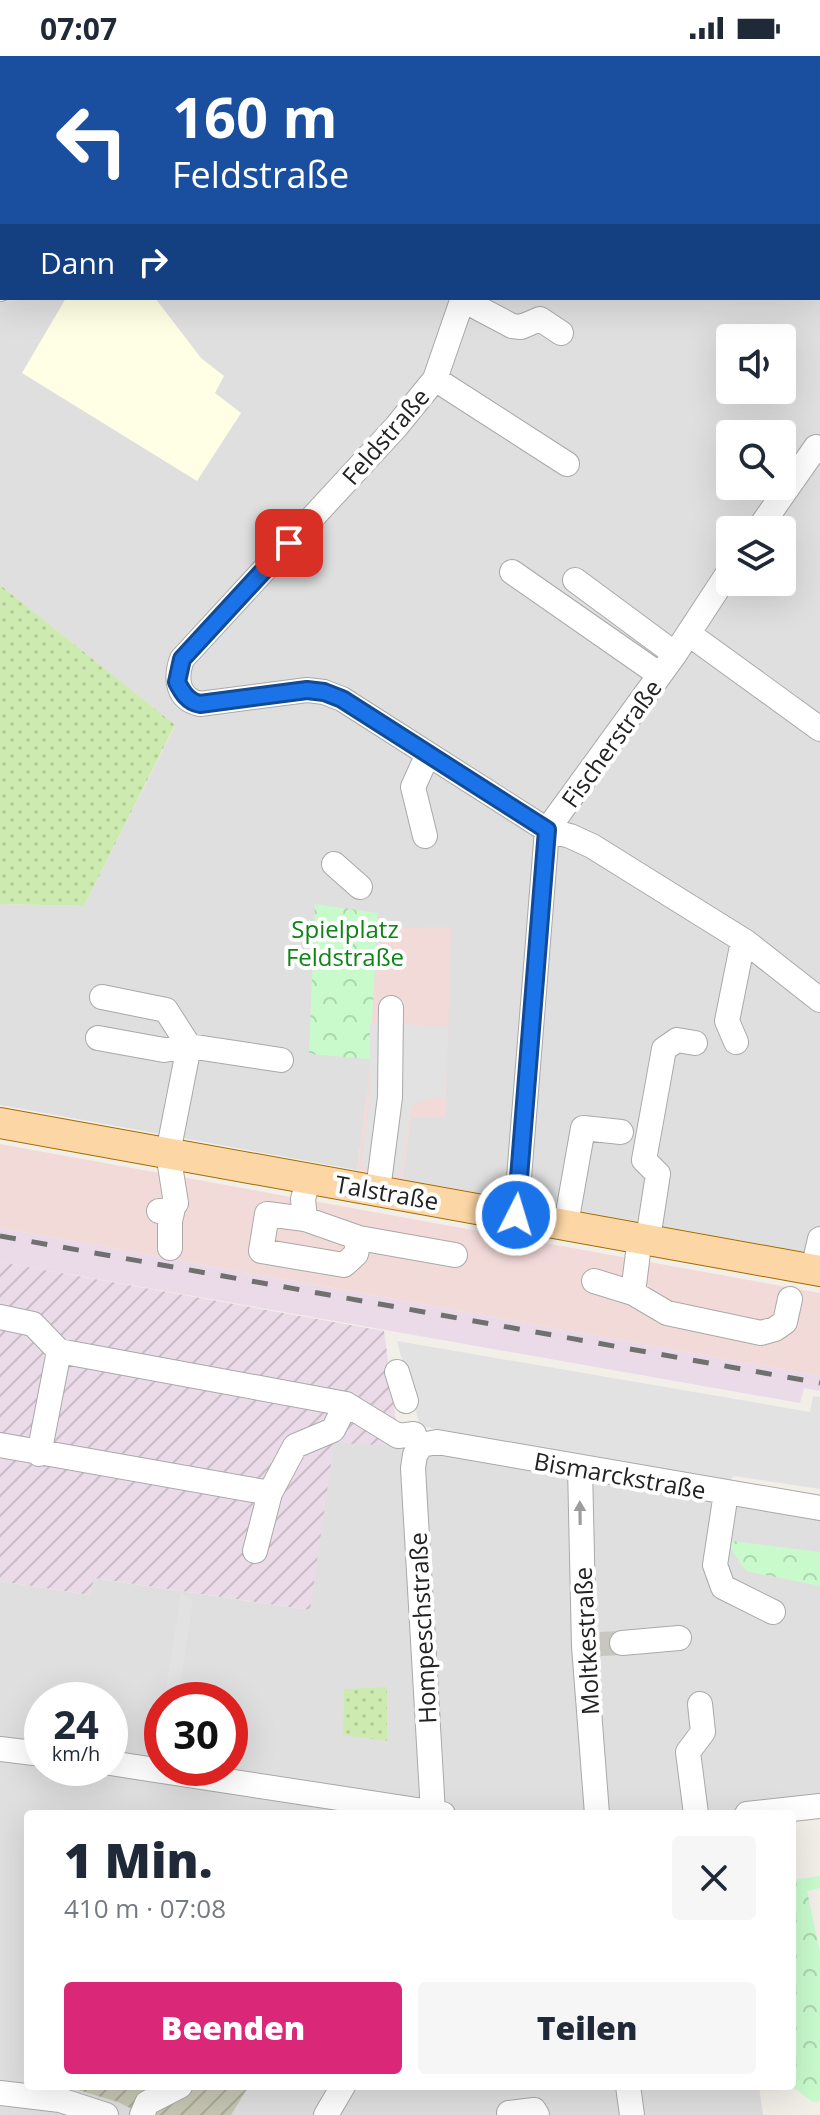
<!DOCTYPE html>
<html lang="de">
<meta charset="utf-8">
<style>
body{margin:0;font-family:"Open Sans",sans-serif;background:#f6f6f7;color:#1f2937;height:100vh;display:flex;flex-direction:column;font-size:30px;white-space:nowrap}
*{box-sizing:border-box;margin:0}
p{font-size:26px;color:#747a83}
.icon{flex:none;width:44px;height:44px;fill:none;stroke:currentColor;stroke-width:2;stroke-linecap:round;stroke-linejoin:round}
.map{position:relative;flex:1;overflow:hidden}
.details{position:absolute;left:24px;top:1754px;width:772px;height:280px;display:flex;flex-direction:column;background:#fff;border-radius:8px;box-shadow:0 8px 32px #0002}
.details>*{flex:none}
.banner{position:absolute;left:0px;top:0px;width:820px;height:244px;box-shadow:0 8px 32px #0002;background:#1a4fa0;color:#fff;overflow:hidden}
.buttons{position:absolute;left:716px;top:268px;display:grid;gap:16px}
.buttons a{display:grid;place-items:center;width:80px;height:80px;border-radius:8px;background:#fff;box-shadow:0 8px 32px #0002;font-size:40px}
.speed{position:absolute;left:24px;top:1626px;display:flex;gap:16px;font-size:40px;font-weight:700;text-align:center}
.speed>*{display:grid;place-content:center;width:104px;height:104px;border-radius:50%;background:#fff;box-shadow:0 8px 32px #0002;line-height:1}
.speed small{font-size:20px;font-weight:400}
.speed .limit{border:12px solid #d22;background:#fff;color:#111}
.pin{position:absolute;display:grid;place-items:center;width:68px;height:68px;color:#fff;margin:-34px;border-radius:16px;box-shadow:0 4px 12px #0006}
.me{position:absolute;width:88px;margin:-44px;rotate:5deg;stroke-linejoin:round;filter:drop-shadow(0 0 6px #0008)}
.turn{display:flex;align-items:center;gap:28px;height:168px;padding:0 40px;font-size:36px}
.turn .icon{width:104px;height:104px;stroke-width:2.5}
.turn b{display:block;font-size:56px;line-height:68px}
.then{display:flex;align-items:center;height:76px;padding:0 40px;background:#0003;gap:16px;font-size:30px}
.round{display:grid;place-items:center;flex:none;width:84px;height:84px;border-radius:8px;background:#f6f6f7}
.overview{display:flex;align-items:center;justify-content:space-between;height:136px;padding:0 40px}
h1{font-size:48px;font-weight:800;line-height:60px}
.action{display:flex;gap:16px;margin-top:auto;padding:16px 40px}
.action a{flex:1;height:92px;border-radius:8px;background:#db2777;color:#fff;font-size:32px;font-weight:800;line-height:92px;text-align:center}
.action a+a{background:#f6f6f7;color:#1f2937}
.status{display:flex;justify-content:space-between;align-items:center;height:56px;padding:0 40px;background:#fff;direction:ltr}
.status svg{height:22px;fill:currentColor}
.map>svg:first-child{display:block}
</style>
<div class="status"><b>07:07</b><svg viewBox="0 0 49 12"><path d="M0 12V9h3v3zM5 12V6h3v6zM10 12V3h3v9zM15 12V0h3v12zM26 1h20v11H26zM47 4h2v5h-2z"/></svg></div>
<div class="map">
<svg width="820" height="2059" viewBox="0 0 820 2059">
<defs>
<pattern id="industrial-furrows" width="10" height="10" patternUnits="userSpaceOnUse" patternTransform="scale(2)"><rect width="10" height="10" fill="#ebdbe8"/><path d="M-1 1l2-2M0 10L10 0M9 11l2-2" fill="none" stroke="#c9bcc7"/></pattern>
<pattern id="construction-furrows" width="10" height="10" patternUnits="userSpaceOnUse" patternTransform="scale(2)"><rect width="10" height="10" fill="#c7c7b4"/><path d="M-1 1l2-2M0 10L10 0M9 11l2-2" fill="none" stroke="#abab9a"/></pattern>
<pattern id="grass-dots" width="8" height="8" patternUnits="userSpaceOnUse" patternTransform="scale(2)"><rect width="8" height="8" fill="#cdebb0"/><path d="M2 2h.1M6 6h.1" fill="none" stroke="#b0c997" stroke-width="1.8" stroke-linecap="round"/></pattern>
<pattern id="park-crowns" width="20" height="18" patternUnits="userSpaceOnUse" patternTransform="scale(2)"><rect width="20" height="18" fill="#c8facc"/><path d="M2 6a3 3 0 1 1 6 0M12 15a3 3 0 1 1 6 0" fill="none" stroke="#acd6af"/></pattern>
</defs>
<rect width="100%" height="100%" fill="#f2efe9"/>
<path fill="#e0dfdf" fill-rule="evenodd" d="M0 0 627 2H2V242H818V27L820 28V1199L402 1123 411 1061H446L367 1040 357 1114 0 1049V848L84 850 175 670 0 529ZM730 282H782V334H730ZM730 378H782V430H730ZM730 474H782V526H730Z
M334 1386 404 1390 820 1458V1756L792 1758H28V2030H759L763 2059H0V1525L89 1539 93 1522 309 1554ZM42 1644H110V1712H42ZM162 1644H230V1712H162Z"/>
<path fill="#f2dad9" d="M451 871 446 1061H411L402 1123 357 1114 367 1040 378 872Z
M0 1088 820 1237V1320L0 1172Z"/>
<path fill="url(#industrial-furrows)" d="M0 1206 384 1275 398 1380 404 1390 334 1387 310 1554 94 1522 90 1539 0 1525Z"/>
<path fill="#ffffe5" d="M66 242H155L201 302 224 320 215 337 241 357 197 425 22 317Z"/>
<path fill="#ebdbe8" d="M0 1172 820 1320V1335L804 1332 800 1347 0 1206Z"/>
<path fill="url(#construction-furrows)" d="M79 2030H249L231 2059H144L118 2046 78 2034Z"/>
<path fill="url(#grass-dots)" d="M0 529 175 669 84 850 0 848Z
M387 1631V1685L343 1679 344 1633Z"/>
<path fill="url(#park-crowns)" d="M315 848 378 857 370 1003 309 998Z
M725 1484 820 1496V1530L746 1515Z
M820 1820V1832L807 1835 820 1896V2045L813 2046 791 2030 792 1824Z"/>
<path fill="#e2e2e2" d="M370 967 448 970 446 1041H434L411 1050 401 1118 361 1110 370 1042Z
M397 1285 810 1356 813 1340 820 1341V1433L734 1420 728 1426 420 1370Z
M181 1537 193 1545 178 1644H164Z"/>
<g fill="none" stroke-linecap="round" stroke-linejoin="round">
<path stroke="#c8c6c1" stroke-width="24" stroke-dasharray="24 12" stroke-linecap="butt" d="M600 1588 622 1587"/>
<defs>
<path id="minor" d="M818 33H820
M0 148H2
M0 233 2 232
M463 242 435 323 396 371 182 603C175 622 177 643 200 648L307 634 324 636 342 643 547 774 570 780 592 790 746 886 820 944
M463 244 512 270 521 271 540 263 561 277
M435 323 567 408
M758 474 816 391 820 395
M512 516 660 619
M575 524 675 598
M689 578 820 673
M425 780 413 731 428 698
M334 808 360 831
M102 941 166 954 189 990 168 1097 176 1147 166 1156 159 1155
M98 982 164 994 189 990 281 1004
M736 986 727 965 743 885
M309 1122 303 1143 305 1163 359 1182 455 1199
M378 1134 390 1041 391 952
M516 1159 547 774 675 598 730 514
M305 1163 267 1158 261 1195 344 1209 356 1198 359 1182
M566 1168 583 1072 621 1076
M648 1183 658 1118 644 1104 664 993 677 984 695 987
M170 1192V1165L173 1152
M813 1213 820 1183
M594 1225 633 1237 667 1257 761 1277 775 1273 785 1266 790 1243
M633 1237 640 1181
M0 1261 33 1268 59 1295
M397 1316 406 1345
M0 1389 270 1437 295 1390 333 1374 346 1348 398 1380 414 1378
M39 1398 59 1295 346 1348
M580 1411 584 1590 597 1758
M726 1437 715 1509 723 1531 773 1556
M255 1495 270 1437
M622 1587 679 1582
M0 1693 42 1698
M110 1707 443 1758
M433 1757 413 1412 415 1399 421 1389 437 1386 820 1452
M696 1758 688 1696 703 1676 700 1648
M747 1758 820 1750
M628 2030 632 2059
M0 2037 60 2044 106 2059
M509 2057 534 2054 537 2059
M142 2059 147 2047 180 2030
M326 2059 343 2030"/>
<path id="major" d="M0 1067 820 1215"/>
</defs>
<use href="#minor" stroke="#a9a9a9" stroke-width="26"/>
<use href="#major" stroke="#a06b00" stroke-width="32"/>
<use href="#minor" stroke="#fff" stroke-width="24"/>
<use href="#major" stroke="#fcd6a4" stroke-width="30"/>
<path stroke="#707070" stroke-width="5" stroke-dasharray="16 16" stroke-linecap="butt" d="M769 0 784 2
M818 6H820
M0 1180 820 1327"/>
</g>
<defs><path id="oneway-solid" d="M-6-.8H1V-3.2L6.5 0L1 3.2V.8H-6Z" transform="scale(2)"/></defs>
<use fill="#9c9c9c" href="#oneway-solid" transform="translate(580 1457) rotate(-91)"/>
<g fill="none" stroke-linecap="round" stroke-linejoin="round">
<defs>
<path id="route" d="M289 487 182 603 177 626C182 636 188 646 200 648L307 634 324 636 342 643 547 774 516 1159"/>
</defs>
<use href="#route" stroke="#114b97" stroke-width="20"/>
<use href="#route" stroke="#1a73e8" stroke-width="14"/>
</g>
<g text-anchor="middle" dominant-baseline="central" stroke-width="8" stroke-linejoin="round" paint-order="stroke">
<g font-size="24" fill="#222" stroke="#fff">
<text transform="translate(385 380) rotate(-49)">Feldstraße</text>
<text transform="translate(611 687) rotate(-54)">Fischerstraße</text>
<text transform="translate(387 1136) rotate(10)">Talstraße</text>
<text transform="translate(620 1419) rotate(10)">Bismarckstraße</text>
<text transform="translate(422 1572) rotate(-93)">Hompeschstraße</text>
<text transform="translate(586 1585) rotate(-93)">Moltkestraße</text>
</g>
<g font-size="24" fill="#0c8416" stroke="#fff">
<text x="345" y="872">Spielplatz<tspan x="345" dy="28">Feldstraße</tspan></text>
</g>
</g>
</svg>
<div class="buttons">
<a><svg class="icon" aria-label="sound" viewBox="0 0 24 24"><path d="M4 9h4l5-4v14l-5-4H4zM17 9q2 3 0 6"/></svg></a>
<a><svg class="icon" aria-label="search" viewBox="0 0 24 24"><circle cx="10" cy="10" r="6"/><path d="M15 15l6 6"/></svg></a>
<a><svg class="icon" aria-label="layers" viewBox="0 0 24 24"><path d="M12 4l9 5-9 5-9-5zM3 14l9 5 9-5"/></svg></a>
</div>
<div class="speed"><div>24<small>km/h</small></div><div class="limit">30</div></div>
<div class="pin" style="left:289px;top:487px;background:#d93025"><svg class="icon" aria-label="arrive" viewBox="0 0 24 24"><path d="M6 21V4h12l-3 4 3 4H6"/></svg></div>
<svg class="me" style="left:516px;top:1159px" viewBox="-20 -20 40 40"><circle r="17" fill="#1a73e8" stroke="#fff" stroke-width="3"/><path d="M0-11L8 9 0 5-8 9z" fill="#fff"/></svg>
<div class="banner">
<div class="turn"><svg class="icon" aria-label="left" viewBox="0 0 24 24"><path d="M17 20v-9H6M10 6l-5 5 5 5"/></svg><div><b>160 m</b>Feldstraße</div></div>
<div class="then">Dann<svg class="icon" aria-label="right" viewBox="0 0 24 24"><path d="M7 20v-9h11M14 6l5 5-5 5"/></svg></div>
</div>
<section class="details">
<div class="overview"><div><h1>1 Min.</h1><p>410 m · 07:08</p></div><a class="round"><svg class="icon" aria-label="close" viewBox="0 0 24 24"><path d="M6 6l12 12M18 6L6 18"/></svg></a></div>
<div class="action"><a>Beenden</a><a>Teilen</a></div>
</section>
</div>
